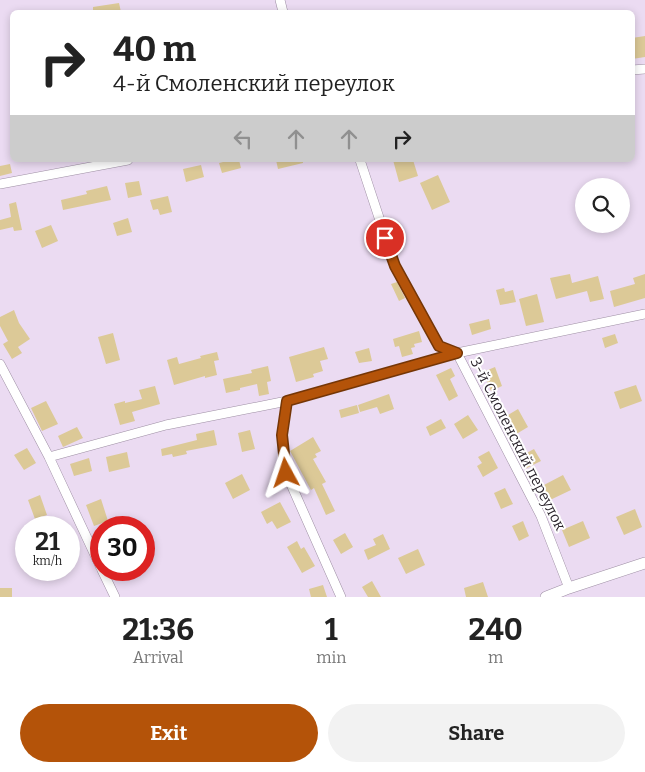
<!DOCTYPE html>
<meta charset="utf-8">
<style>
body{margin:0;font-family:Bitter,serif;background:#f2f2f2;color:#222;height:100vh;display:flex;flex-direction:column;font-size:19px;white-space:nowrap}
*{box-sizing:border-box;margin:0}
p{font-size:16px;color:#767676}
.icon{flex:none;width:28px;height:28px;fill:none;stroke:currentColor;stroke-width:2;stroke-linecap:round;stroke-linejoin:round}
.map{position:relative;height:597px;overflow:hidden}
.details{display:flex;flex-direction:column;background:#fff;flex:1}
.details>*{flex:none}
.hud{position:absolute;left:10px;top:10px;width:625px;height:152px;border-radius:8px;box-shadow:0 2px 8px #0003;background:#fff;color:#222;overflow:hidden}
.controls{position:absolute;left:575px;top:178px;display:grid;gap:10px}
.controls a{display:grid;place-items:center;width:55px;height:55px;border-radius:50%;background:#fff;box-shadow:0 2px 8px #0003;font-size:25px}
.speed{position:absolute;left:15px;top:516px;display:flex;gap:10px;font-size:25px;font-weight:700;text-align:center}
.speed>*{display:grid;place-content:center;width:65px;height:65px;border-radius:50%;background:#fff;box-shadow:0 2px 8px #0003;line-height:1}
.speed small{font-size:12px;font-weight:400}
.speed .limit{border:8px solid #d22;background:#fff;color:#111}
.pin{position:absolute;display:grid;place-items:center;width:42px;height:42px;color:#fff;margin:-21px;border:2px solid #fff;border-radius:50%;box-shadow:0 1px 5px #0007}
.me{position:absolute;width:55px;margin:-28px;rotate:355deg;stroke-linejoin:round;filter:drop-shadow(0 0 4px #0008)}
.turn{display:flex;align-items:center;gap:18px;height:105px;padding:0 20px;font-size:22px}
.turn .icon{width:65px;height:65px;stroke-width:2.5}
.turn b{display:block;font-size:35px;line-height:42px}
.lanes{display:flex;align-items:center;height:48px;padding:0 20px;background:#0003;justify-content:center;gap:25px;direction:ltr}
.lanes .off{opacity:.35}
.eta{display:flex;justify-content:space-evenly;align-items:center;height:85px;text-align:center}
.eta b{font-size:30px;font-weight:700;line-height:35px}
.button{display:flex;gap:10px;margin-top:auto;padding:10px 20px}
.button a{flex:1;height:58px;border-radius:30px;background:#b45309;color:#fff;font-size:20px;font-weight:700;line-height:58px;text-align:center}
.button a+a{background:#f2f2f2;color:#222}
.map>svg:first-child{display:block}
</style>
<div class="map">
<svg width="645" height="597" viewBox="0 0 645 597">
<rect width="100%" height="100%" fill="#ebdbf2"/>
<path fill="#dcc997" d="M119 3 121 12H93V7Z
M645 36V57L632 59V38Z
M231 160H239L241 168 222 173 219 163Z
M276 160H303V163L278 169Z
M393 160H413L418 176 399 182Z
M10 164 12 173 0 176V166Z
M201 165 204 177 186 182 183 169Z
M438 175 450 202 432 210 420 183Z
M139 181 142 195 128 198 125 183Z
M107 186 111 200 63 210 61 200 87 194 86 191Z
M168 196 172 212 160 215 158 209 153 210 150 200Z
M16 202 22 230 14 231 13 227 0 230V220L11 217 9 204Z
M128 218 132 232 117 236 113 223Z
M51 225 58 241 42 248 35 231Z
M570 274 572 283 598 276 604 299 590 302 587 291 556 299 550 278Z
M645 274V298L614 307 610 291 635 284 633 278Z
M397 282 405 298 399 301 391 284Z
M504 288 505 292 513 290 516 302 500 305 496 290Z
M537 294 544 322 526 326 519 299Z
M14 310 19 323 30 339 18 347 22 353 12 359 3 344 8 341 0 326V317Z
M489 319 491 329 472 335 469 324Z
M419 331 422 342 414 344 415 347 411 348 413 354 402 357 399 346 395 347 393 339Z
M113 333 120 360 106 364 98 337Z
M615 334 618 343 605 348 602 338Z
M324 347 328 359 320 361 323 371 313 374 314 377 296 382 289 357Z
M369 348 372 361 359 363 355 352Z
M217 352 219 360 214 361 217 375 205 378V376L174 385 167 360 177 357 179 364 201 358 200 356Z
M268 366 271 381 267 382 269 394 259 396 257 384 240 388V390L226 393 223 379 252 373 251 370Z
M495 367 502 386 491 391 483 372Z
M451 368 455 376 450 379 458 396 449 401 436 375Z
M636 385 642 401 620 409 614 392Z
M155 386 160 404 132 412 135 421 120 425 114 404 125 401V403L142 399 139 390Z
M389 394 394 409 380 414 377 407 360 412 358 405Z
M46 401 58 424 42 431 31 408Z
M357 405 359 413 341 418 339 410Z
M518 409 528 427 513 436 503 418Z
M468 415 478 430 463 439 454 424Z
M441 419 446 428 430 436 426 427Z
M77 427 83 438 63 447 58 436Z
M214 430 217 445 186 451 187 454 173 457 172 454 162 456 161 449 197 440 196 434Z
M250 430 255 449 242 452 238 433Z
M313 437 321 451 315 454 317 457 313 459 326 482 322 484 335 511 326 515 314 488 311 490 290 451Z
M27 448 36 463 24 470 14 455Z
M534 449 541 461 525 469 519 457Z
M489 451 498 468 483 477 477 466 482 463 478 457Z
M127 452 130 467 109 472 106 457Z
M89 458 92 471 74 476 70 464Z
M242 474 250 490 233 499 225 483Z
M563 475 571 490 550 500 542 486Z
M505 488 513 504 501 509 494 493Z
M40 495 47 515 35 519 28 500Z
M101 499 108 521 94 526 86 505Z
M280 502 291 522 277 529 272 521 267 524 261 512Z
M635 509 642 527 624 535 616 517Z
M523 521 529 536 519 541 512 526Z
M583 521 590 538 569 547 562 530Z
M345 533 353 547 341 554 333 540Z
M383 534 390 549 368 560 364 550 376 545 373 539Z
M297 541 301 549 304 547 315 566 302 573 287 547Z
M418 549 425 565 406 574 398 558Z
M372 581 381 597H368L362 587Z
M483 582 488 597H466L464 588Z
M323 585 327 597H311L309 589Z
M0 588H12V597H0Z"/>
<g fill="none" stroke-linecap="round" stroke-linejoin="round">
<defs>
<path id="minor" d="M280 0 283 12
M632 70 645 69
M360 160 395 266 439 346 457 353 541 516 569 588
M0 184 128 160
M0 364 49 457 101 568
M287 401 282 435 286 473 341 597
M49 457 166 425 287 401 457 353 645 314
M102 570 115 597"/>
<path id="tertiary" d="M546 597 569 588 645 563"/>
</defs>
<use href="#minor" stroke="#9e8fa4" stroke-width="10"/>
<use href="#tertiary" stroke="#9e8fa4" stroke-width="12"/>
<use href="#minor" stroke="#fff" stroke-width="9"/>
<use href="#tertiary" stroke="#fff" stroke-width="11"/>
</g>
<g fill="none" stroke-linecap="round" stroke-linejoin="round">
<defs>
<path id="route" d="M286 473 282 435 287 401 457 353 439 346 395 266 385 238"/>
</defs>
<use href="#route" stroke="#753606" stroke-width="12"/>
<use href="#route" stroke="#b45309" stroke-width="9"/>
</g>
<g text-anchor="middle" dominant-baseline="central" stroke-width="4" stroke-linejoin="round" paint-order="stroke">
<g font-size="15" fill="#2a242c" stroke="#fff">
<text transform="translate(518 444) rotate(63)">3-й Смоленский переулок</text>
</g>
</g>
</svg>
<div class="controls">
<a><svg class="icon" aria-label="search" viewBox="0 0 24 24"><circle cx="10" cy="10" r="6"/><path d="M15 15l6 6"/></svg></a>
</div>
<div class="speed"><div>21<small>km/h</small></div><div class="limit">30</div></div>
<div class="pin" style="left:385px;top:238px;background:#d93025"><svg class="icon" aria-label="arrive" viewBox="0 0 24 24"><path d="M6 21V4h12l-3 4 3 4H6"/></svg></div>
<svg class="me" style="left:286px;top:473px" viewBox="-20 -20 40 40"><path d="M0-17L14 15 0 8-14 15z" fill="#b45309" stroke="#fff" stroke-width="4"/></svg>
<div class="hud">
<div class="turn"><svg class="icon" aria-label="right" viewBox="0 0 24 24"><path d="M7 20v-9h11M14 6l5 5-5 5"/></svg><div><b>40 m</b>4-й Смоленский переулок</div></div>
<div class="lanes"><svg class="icon off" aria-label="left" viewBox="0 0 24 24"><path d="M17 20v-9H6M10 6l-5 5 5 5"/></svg><svg class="icon off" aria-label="ahead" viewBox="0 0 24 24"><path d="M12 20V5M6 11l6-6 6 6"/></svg><svg class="icon off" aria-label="ahead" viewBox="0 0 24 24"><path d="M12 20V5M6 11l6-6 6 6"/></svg><svg class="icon" aria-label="right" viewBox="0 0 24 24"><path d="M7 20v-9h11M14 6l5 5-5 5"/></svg></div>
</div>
</div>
<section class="details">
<div class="eta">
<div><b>21:36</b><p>Arrival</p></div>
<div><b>1</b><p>min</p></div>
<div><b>240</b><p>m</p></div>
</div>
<div class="button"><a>Exit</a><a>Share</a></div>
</section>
